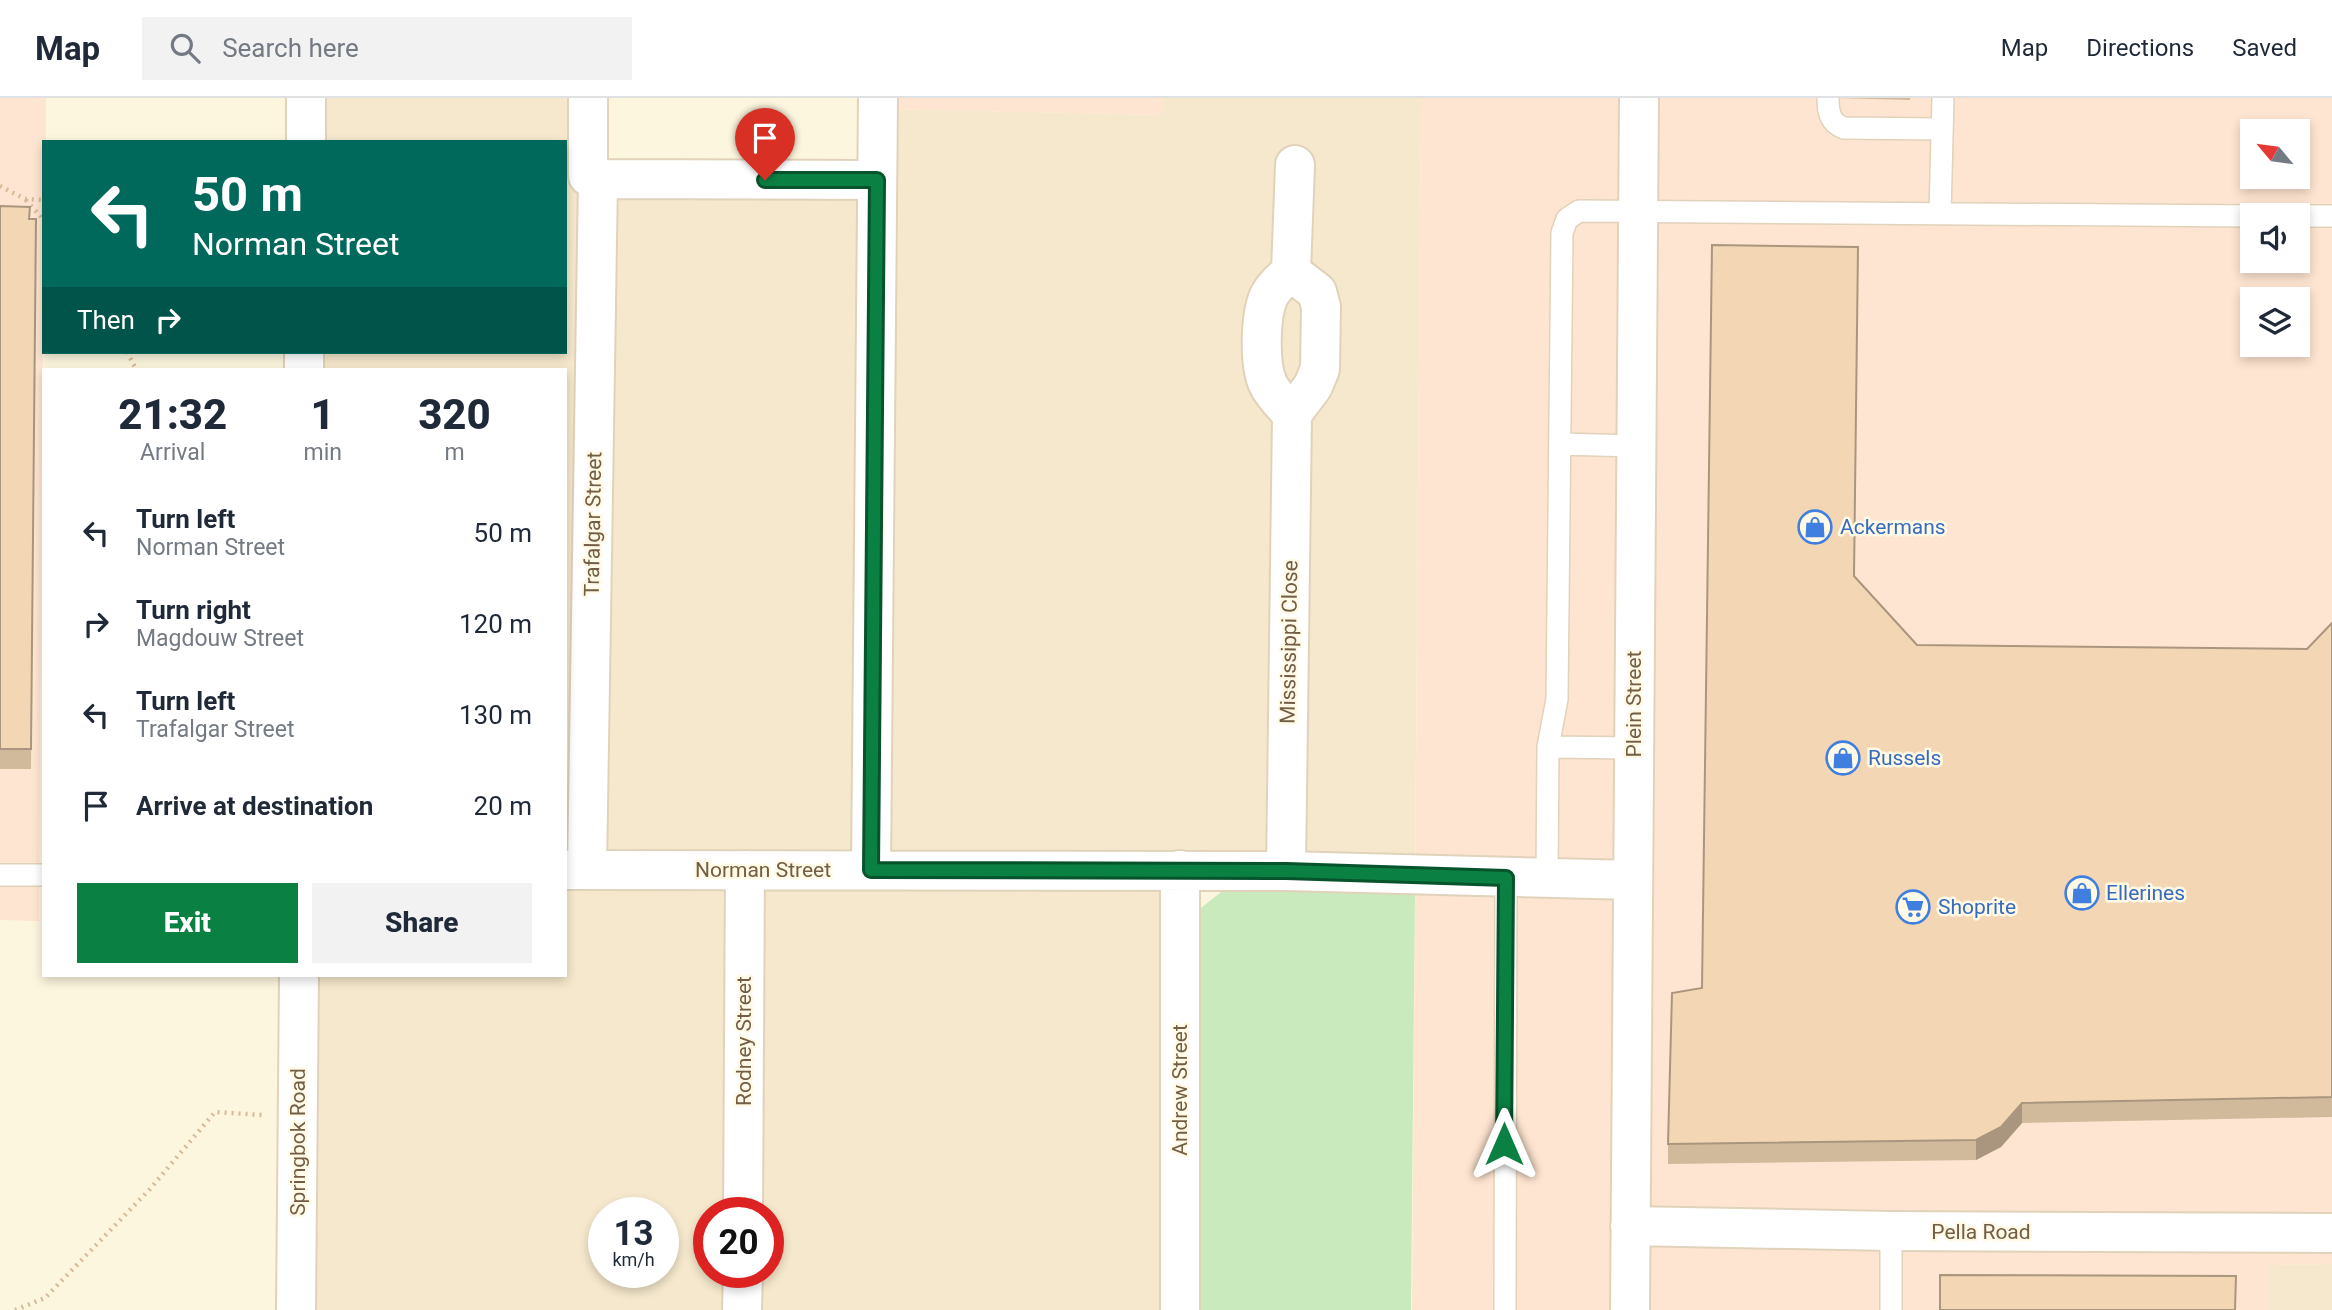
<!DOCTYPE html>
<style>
body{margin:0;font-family:Roboto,sans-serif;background:#f2f2f3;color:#1f2937;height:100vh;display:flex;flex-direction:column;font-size:26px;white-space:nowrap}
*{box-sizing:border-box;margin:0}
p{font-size:23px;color:#747a83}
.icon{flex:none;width:38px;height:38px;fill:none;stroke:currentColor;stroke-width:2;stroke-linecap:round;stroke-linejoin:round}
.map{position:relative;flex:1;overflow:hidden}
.panel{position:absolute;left:42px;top:270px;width:525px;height:609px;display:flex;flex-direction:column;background:#fff;border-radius:0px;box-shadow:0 4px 10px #0003}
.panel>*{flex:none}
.banner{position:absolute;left:42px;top:42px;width:525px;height:214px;border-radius:0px;box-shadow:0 4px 10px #0003;background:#00695c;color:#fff;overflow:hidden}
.needle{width:46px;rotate:299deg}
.tools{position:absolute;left:2240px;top:21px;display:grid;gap:14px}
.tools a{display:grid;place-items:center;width:70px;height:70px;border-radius:0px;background:#fff;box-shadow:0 4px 10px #0003;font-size:35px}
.speed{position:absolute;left:588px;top:1099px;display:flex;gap:14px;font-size:35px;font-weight:700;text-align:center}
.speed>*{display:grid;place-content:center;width:91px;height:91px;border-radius:50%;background:#fff;box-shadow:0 4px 10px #0003;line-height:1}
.speed small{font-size:18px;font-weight:400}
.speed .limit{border:10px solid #d22;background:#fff;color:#111}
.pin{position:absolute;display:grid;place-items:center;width:60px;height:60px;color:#fff;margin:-72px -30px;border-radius:50% 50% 50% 0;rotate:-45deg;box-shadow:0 0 7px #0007}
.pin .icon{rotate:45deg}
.me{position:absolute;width:77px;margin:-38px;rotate:0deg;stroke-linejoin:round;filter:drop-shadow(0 0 5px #0008)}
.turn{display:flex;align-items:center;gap:24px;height:147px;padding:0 35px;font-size:32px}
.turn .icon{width:91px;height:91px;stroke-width:2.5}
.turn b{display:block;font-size:49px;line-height:60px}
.then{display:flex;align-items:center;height:66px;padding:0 35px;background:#0003;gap:14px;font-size:26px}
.eta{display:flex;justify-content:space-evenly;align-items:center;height:119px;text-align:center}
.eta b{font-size:42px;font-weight:800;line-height:49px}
.button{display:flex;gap:14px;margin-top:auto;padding:14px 35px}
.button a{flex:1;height:80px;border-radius:0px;background:#0b8043;color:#fff;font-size:28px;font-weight:800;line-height:80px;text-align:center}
.button a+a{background:#f2f2f3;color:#1f2937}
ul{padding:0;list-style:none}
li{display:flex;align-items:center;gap:21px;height:91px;padding:0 35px}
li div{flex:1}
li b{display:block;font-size:26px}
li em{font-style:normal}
header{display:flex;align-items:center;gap:42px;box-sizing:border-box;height:98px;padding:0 35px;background:#fff;border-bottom:2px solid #e0e1e3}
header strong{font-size:33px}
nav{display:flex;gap:38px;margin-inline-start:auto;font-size:24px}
.search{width:490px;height:63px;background:#f2f2f3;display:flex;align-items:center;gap:18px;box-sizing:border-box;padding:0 24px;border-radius:0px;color:#747a83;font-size:26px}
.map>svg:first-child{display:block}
</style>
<header>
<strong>Map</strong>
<div class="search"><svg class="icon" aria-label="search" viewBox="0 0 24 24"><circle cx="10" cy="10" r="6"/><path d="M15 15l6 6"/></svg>Search here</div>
<nav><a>Map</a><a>Directions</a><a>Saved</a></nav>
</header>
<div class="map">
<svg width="2332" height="1212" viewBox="0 0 2332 1212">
<rect width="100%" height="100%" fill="#fdf6de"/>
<path fill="#f5e8cc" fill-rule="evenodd" d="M308 0H590L589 81 880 80 881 11 1164 17V0H1421L1415 773H1181L1182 1212H298L300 877H565V271H306V254H565V44H308ZM604 1115H663V1174H604ZM709 1115H768V1174H709Z
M2332 1166V1212H2269V1167Z"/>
<path fill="#fee5d1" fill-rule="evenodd" d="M0 0H46V44H44L39 823 0 822Z
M881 0H1164V17L881 11Z
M1421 0H2332V1166L2269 1167V1212H1412ZM2252 33H2298V79H2252ZM2252 117H2298V163H2252ZM2252 201H2298V247H2252Z"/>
<path fill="#c8eabc" d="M1415 792 1411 1212H1193L1196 814 1221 794Z"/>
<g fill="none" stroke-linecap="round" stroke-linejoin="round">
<defs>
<path id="lane" d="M1828 0C1828 14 1830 25 1844 30L1942 31
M1940 115 1943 0
M2298 118H2332
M1561 346 1636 348
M1548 649 1633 650
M0 777H44
M1547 781 1548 649 1557 601 1562 135 1567 121 1579 113 2252 118
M1505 1212 1506 780
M1891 1212V1133"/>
<path id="street" d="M588 0V78L598 81 877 82
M306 44V0
M1291 174 1317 194 1321 209 1320 271 1313 288 1292 316
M304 271V254
M565 772 1286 773 1632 782
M587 772 598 81
M871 772 878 0
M1180 772V1212
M1286 773 1292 316C1283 306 1273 297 1268 286 1259 267 1260 217 1269 198 1274 188 1283 181 1291 174L1295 67
M743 1115 745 772
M1630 1128 1891 1133 2332 1135
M296 1212 299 877
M742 1212 743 1174
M1630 1212 1639 0"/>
</defs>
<use href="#lane" stroke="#e1d2ba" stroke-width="24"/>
<use href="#street" stroke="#e1d2ba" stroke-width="42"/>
<path stroke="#d7ba98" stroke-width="4.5" stroke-dasharray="2 5" stroke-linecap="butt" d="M0 88 25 101 44 102
M26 102 44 122
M127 254 136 271
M15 1212 45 1200 150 1091 215 1014 262 1017"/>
<use href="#lane" stroke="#fff" stroke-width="21"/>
<use href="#street" stroke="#fff" stroke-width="38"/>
</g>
<path fill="#d1b99b" d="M1837 0H1910V2Z
M0 108 30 121H36L31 671H0Z
M2332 525V1019L2022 1025 2001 1049 1976 1062 1668 1066V1046L1702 890 1917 547 2307 551Z"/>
<path fill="#aa967e" d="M2022 1005V1025L2001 1049 1976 1062V1042Z"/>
<path fill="#f3d7b4" stroke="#aa967e" stroke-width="2" d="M0 108 30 109 29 121H36L31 651H0Z
M1712 147 1858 149 1854 478 1917 547 2307 551 2332 525V999L2022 1005 2001 1029 1976 1042 1668 1046 1672 895 1702 890Z
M1940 1177 2236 1178 2235 1212H1940Z"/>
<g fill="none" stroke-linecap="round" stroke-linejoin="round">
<defs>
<path id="route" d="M765 82H877L871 772 1286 773 1506 780 1504 1046"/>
</defs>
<use href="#route" stroke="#07532c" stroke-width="18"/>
<use href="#route" stroke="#0b8043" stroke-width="12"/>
</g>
<defs>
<symbol id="shop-ring" viewBox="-11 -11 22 22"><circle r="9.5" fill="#fff9e5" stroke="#3f7fe0" stroke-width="1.5"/><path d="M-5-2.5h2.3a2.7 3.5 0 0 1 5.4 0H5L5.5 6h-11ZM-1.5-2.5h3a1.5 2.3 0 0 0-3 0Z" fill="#3f7fe0"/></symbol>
<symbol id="supermarket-ring" viewBox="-11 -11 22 22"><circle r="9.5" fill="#fff9e5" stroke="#3f7fe0" stroke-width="1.5"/><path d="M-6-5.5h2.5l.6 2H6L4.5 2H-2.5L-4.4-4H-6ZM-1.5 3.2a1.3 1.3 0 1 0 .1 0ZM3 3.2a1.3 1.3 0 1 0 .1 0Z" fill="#3f7fe0"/></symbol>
</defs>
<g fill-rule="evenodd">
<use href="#shop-ring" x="1796" y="410" width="38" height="38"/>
<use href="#shop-ring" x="1824" y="641" width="38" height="38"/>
<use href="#shop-ring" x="2063" y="776" width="38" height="38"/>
<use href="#supermarket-ring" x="1894" y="790" width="38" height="38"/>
</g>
<g text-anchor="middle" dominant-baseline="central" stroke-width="5" stroke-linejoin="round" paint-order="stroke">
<g font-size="21" fill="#735d45" stroke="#fff9e5">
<text transform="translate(593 426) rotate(-89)">Trafalgar Street</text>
<text transform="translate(1289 544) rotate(-89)">Mississippi Close</text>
<text transform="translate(1634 606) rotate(-90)">Plein Street</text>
<text x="763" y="772">Norman Street</text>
<text transform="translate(744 943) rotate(-90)">Rodney Street</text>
<text transform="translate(1180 992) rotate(-90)">Andrew Street</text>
<text transform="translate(298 1044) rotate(-90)">Springbok Road</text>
<text x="1981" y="1134">Pella Road</text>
</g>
<g font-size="21" fill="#366cbe" stroke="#fff9e5" text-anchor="start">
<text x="1840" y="429">Ackermans</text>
<text x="1868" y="660">Russels</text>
<text x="2106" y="795">Ellerines</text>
<text x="1938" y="809">Shoprite</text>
</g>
</g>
</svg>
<div class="tools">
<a><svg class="needle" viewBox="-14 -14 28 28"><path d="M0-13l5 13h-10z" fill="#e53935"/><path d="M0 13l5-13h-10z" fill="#747a83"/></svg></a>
<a><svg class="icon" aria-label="sound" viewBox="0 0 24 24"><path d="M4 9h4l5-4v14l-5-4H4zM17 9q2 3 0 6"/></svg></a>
<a><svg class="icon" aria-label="layers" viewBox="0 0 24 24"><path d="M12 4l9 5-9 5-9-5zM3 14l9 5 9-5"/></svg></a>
</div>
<div class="speed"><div>13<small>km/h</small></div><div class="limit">20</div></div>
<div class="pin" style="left:765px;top:82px;background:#d93025"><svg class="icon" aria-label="arrive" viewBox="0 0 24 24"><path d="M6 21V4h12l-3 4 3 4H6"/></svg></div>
<svg class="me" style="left:1504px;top:1046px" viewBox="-20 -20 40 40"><path d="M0-17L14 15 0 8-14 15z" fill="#0b8043" stroke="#fff" stroke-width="4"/></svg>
<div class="banner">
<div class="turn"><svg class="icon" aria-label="left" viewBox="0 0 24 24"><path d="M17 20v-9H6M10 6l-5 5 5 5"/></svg><div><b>50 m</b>Norman Street</div></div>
<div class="then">Then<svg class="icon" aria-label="right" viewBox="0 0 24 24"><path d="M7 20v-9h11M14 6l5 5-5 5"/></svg></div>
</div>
<section class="panel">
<div class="eta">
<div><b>21:32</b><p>Arrival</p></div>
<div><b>1</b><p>min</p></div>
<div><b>320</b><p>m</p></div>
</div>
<ul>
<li><svg class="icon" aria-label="left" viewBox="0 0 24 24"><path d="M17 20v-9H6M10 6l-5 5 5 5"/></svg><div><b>Turn left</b><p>Norman Street</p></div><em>50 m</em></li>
<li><svg class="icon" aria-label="right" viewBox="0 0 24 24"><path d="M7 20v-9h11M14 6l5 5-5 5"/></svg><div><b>Turn right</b><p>Magdouw Street</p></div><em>120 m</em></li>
<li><svg class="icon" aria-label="left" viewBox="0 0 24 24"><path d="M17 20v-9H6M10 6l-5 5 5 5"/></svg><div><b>Turn left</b><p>Trafalgar Street</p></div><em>130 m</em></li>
<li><svg class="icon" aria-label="arrive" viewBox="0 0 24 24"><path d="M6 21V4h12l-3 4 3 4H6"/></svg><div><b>Arrive at destination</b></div><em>20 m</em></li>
</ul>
<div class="button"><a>Exit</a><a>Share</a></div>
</section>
</div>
